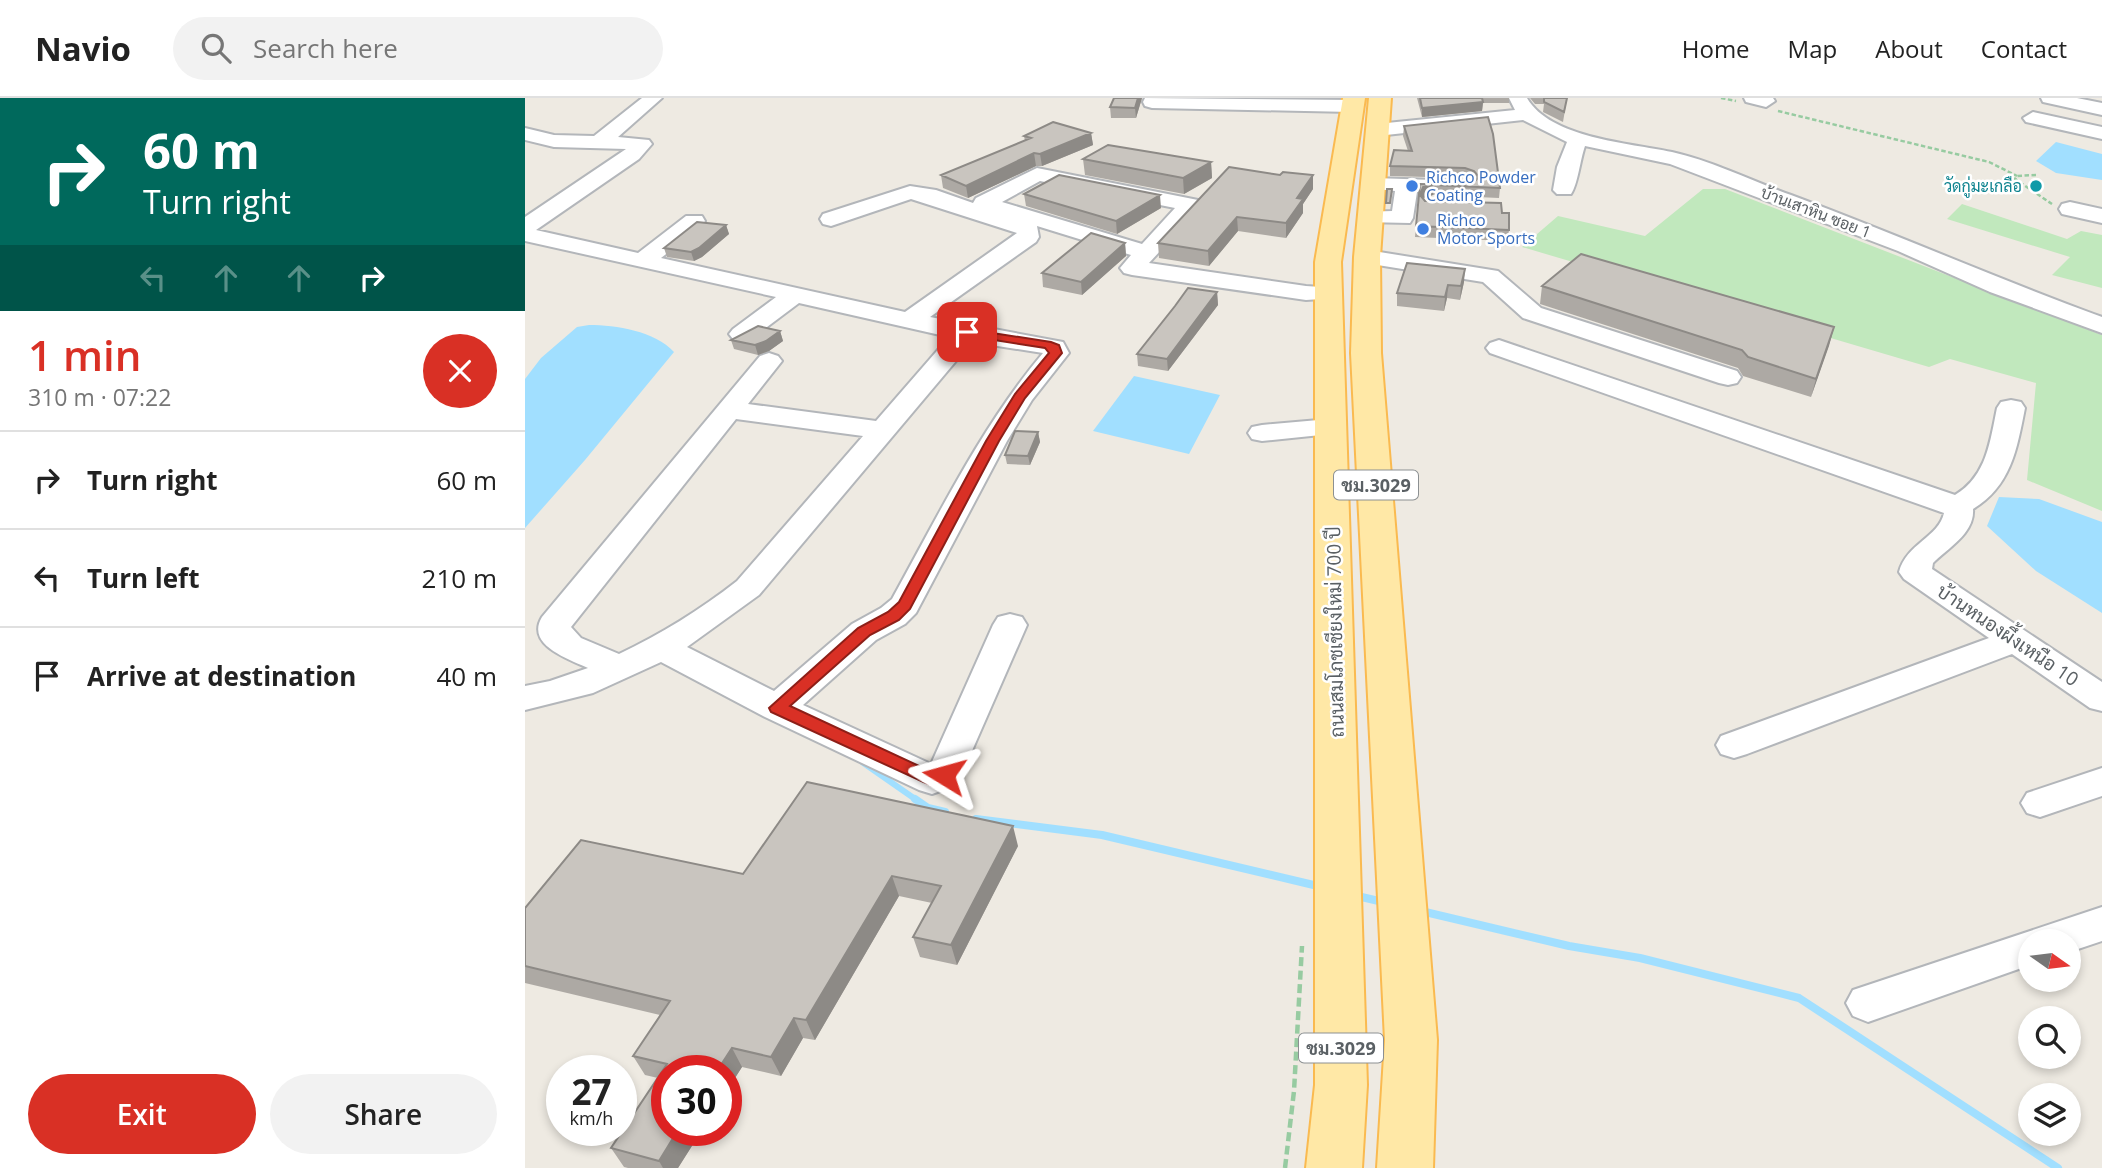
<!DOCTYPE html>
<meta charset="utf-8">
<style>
body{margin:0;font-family:"Open Sans",Sarabun,sans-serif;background:#f2f2f2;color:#222;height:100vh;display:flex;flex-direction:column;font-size:26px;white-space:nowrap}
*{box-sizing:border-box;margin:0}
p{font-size:23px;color:#767676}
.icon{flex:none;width:38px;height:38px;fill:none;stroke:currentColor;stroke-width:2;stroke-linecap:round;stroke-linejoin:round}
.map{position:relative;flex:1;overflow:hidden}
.side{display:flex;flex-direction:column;background:#fff;width:525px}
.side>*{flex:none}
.guide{background:#00695c;color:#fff;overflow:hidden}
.needle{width:46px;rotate:104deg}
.buttons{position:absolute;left:1493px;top:831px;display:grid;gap:14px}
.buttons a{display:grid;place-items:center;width:63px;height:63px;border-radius:50%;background:#fff;box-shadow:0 4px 10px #0003;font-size:35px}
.speed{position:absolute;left:21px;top:957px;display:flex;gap:14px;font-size:35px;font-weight:700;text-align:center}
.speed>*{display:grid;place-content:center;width:91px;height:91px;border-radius:50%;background:#fff;box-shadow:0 4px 10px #0003;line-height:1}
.speed small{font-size:18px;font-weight:400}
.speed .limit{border:10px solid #d22;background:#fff;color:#111}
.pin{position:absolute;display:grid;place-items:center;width:60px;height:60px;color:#fff;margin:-30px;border-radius:14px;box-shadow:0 4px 10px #0006}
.me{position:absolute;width:77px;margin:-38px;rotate:278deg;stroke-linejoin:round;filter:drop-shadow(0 0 5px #0008)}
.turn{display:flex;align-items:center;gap:24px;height:147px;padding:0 28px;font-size:32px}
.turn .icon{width:91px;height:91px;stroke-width:2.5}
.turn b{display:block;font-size:49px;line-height:60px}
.lanes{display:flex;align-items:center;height:66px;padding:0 28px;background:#0003;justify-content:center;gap:35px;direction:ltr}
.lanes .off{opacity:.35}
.round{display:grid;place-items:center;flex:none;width:74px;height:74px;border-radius:37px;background:#f2f2f2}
.overview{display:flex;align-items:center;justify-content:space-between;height:119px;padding:0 28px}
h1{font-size:42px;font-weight:600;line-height:52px;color:#d93025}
.primary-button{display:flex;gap:14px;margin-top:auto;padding:14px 28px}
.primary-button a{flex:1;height:80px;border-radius:42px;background:#d93025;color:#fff;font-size:28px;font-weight:600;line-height:80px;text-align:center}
.primary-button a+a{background:#f2f2f2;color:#222}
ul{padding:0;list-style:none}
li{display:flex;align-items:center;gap:21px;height:98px;padding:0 28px;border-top:2px solid #e0e0e0}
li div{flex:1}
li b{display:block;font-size:26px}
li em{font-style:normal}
header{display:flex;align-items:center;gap:42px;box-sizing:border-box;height:98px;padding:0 35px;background:#fff;border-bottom:2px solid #e0e0e0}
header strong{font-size:33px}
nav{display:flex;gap:38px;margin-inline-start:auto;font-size:24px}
.search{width:490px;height:63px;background:#f2f2f2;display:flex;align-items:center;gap:18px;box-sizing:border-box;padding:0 24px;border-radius:38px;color:#767676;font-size:26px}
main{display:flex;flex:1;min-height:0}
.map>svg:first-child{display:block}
</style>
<header>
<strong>Navio</strong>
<div class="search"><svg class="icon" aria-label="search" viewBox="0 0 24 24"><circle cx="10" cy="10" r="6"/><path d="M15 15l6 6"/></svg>Search here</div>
<nav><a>Home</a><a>Map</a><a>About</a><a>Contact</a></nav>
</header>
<main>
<section class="side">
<div class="guide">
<div class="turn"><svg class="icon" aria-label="right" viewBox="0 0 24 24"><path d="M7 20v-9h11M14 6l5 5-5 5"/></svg><div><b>60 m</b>Turn right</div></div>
<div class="lanes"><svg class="icon off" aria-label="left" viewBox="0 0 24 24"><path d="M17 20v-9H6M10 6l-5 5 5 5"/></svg><svg class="icon off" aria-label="ahead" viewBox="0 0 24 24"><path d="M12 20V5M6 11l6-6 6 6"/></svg><svg class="icon off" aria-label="ahead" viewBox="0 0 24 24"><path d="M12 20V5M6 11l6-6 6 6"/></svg><svg class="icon" aria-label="right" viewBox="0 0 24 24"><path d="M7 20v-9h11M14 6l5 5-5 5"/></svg></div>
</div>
<div class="overview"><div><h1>1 min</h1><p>310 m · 07:22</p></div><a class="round" style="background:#d93025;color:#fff"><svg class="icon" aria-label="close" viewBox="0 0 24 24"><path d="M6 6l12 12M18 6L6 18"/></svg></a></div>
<ul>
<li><svg class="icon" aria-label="right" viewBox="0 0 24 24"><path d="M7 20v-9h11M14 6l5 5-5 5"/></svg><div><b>Turn right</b></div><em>60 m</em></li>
<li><svg class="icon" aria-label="left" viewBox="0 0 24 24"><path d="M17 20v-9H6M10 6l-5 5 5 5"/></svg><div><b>Turn left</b></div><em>210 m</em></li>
<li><svg class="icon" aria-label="arrive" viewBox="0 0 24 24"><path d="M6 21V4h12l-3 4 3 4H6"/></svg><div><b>Arrive at destination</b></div><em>40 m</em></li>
</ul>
<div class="primary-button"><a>Exit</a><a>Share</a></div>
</section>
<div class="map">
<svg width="1577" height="1070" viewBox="0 0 1577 1070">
<rect width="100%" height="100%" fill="#eeeae2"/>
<path fill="#c1e8bd" d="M1178 91H1200L1577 237V413L1502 382 1511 285 1425 261 1404 269 997 149 1033 118 1120 138Z
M1437 106 1542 141 1556 133 1577 137V190L1527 177 1545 159 1422 121Z"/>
<path fill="#a1dfff" d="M1531 44 1577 56V82L1531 75 1511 63Z
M64 227C91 227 130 233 149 254L60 362 0 430V281L16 260 52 229Z
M609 278 695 297 664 356 568 333Z
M1474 399 1514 401 1577 424V515L1511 473 1462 428Z"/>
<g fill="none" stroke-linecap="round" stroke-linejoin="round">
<path stroke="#a1dfff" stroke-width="6" d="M337 664 393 703"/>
<path stroke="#a1dfff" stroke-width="8" d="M390 701 403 710 420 714
M451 721 577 737 797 789
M828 797 858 804
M896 813 1044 848 1115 860 1274 900 1533 1070"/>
<defs>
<path id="minor" d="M117 0H137L93 39 124 42 127 46 114 61 11 132 113 155 161 118H177L180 123 177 128 136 160 380 214 492 135 386 101 306 128 298 126 295 121 298 116 385 88 411 92 448 105 451 100 512 70 673 102 676 107 673 112 624 165 781 188 811 190 815 195 811 200 781 202 607 177 599 175 595 170 606 157 512 128 514 139 511 144 405 219 538 244 544 255 507 302 482 343 391 515 380 526 351 542 278 607 406 666 468 527 473 519 485 516 497 519 502 527 432 687 407 696 394 692 240 619 136 564 68 595 0 612V588L25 583 63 570C44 561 0 547 17 519L235 258 244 255 253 258 257 263 223 306 351 323 424 239 274 205 226 241 217 244 208 241 204 236 208 231 251 199 0 143V119L101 51 29 49 0 42V30L29 37 69 38ZM515 83 650 110 617 146 477 104ZM447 244 518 255C456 329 414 416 367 501L356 510 327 526 249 593 162 549 234 497ZM211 321 338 338 212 483C175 512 136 536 94 556L56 540 46 529Z
M620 0 827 2 836 8 827 14 627 10 620 8 618 4Z
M984 0H1002C1025 40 1104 45 1147 54 1187 63 1227 83 1266 97 1371 136 1473 181 1577 219V235L1465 194 1373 153 1145 66 1060 48C1055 62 1053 86 1046 96H1032L1028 92 1032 69 1042 44 998 22 852 38 842 32 852 26 990 12Z
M1219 0H1248L1250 3 1241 9 1221 4Z
M1516 0H1552L1577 5V17L1518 4Z
M1508 14 1577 29V41L1501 24 1498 20Z
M849 80 939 83 946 85 950 89 946 93 939 95 892 94 888 120 885 125 838 124 835 119 838 114 867 113 870 93 842 90 838 86 842 82Z
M1545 104 1577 111V125L1537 116 1534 111 1537 106Z
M842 152 973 173 1016 210 1212 273 1216 279 1212 285 1203 287 1194 285 998 220 958 184 834 164 831 159 834 154Z
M974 242 1430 397C1462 378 1465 343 1472 310L1476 304 1486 302 1496 304 1500 310C1492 351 1486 388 1448 411 1450 435 1423 450 1408 465L1407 471 1577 584V613L1565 610 1487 556 1222 656 1209 660 1196 656 1191 647 1196 638 1464 540 1379 481 1374 474C1381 446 1414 439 1419 415L965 255 961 250 965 245Z
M805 321 815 323 819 329 815 335 737 343 727 341 723 335 727 329 737 327Z
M1577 670V698L1515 719 1502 715 1496 705 1502 695Z
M1577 809V843L1544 854V844H1505V867L1343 924 1328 918 1321 905 1328 892Z"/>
<path id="major" d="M818 0H840L816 164 842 987 837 1070H781L790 987V164Z
M844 0H866L855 159 856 255 912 942 908 1070H852L860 942 826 255 829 159Z"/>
</defs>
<use href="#minor" stroke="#b3b6ba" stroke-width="4"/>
<use href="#major" stroke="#faba50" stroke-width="4"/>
<path stroke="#97cba1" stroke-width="2.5" stroke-dasharray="4.5 2.5" stroke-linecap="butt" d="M1196 0 1211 3
M1253 13 1464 64 1492 78
M1511 77 1492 78 1490 81 1527 106"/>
<path stroke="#97cba1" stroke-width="4.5" stroke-dasharray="9 4.5" stroke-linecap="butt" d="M760 1070 769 993 777 848"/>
<use href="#minor" fill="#fff" fill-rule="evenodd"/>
<use href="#major" fill="#ffe8a6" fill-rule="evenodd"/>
</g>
<path fill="#ada9a4" d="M617 0 611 20H586L585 9Z
M892 0H984V5H958L957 13 897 19Z
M1005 0H1042L1038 24 1018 14 1019 6H1010Z
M879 28 975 90 974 100 908 97 898 100 900 103 977 115 984 132 983 143 890 139 895 86 940 87 949 84 939 80 865 78V68L883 53 878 38Z
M566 35 568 47 517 68H511L443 100 418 90 416 77 500 43 499 38Z
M558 61 686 64 687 80 659 96 560 77Z
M755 77 788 91 778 106V115L761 140 713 133 684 168 634 160 633 145Z
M499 96 636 110 592 136 501 108Z
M201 127 204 136 177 159 169 163 142 159 139 150Z
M600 145 601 158 557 197 518 189 517 175Z
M939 184 935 202 922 200 919 213 872 208V195Z
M1017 188 1309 229 1286 299 1218 278 1213 270 1015 206Z
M692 194 693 207 643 273 613 268 612 256Z
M255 233 258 243 244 253 233 257 209 251 206 242Z
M513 334 515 344 505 367 482 366 480 357Z
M493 748 432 867 395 859 388 839 407 805 374 798 290 942 278 940 256 978 217 969 201 994V973L142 1032H177L153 1070H103L99 1069 86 1050 133 980 120 977 108 958 135 917 0 885V810L218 776Z"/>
<path fill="#8d8a86" d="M613 0H617L611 20 610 10Z
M958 4 957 13 897 19V10Z
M566 35 568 47 517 68 515 56Z
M509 55 511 68 443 100 441 88Z
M686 64 687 80 659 96 658 80Z
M788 77V91L778 106V115L761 140V125L772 100Z
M908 87V97L898 100 895 97 898 89Z
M635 97 636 110 592 136 591 123Z
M712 119 713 133 684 168 683 153Z
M201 127 204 136 177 159 169 163 166 154Z
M600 145 601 158 557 197 556 184Z
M940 171 939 184 935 202 936 188Z
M923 187 922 200 919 213 920 199Z
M692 194 693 207 643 273 642 261Z
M1309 229 1304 248 1286 299 1291 281Z
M255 233 258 243 244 253 233 257 230 247Z
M513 334 515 344 505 367 503 358Z
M488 728 493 748 432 867 426 847Z
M367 778 374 798 290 942 281 922Z
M269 920 278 940 256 978 246 959Z
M207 950 217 969 201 994V973H192Z
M153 1032H177L153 1070H138L134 1063Z"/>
<path fill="#c9c5bf" stroke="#8d8a86" stroke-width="2" d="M589 0H613L610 10 585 9Z
M895 0H957L958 4 897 10Z
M1019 0H1042L1039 14 1019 4Z
M963 19 968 36 975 90 908 87 898 89 895 97 900 103 976 105 977 115H984V132L891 128 895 86 940 87 949 84 954 79 949 73 940 70 865 68 869 52 887 53 879 28Z
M528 24 566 35 515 56 509 55 441 88 416 77 506 40 499 38Z
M583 47 686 64 658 80 558 61Z
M704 69 755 77 758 74 788 77 772 100 778 101 761 125 712 119 683 153 633 145Z
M534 77 635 97 591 123 499 96Z
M862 91H867L865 105H861Z
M172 124 201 127 174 150 166 154 139 150Z
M566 135 600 145 556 184 517 175Z
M1056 156 1309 229 1291 281 1223 259 1217 252 1017 188Z
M882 165 940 171 936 188 923 187 920 199 872 195Z
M663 190 692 194 642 261 612 256 650 208Z
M233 228 255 233 241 243 230 247 206 242Z
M490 333 513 334 503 358 480 357Z
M282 684 488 728 426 847 388 839 416 788 367 778 281 922 269 920 246 959 207 950 192 973H142V1032H153L134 1063 86 1050 142 966 108 958 145 903 0 868V810L56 742 218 776Z"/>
<path fill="#d93025" stroke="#8d1f18" stroke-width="2" d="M442 231 526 244 534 247 537 255 500 300 474 343 385 511 374 522 345 537 265 608 407 674 419 670 425 672 427 677 425 682 407 688 246 614 244 610 333 530 363 514 374 504 461 343 490 296 524 255 520 250 437 237V232Z"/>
<g fill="#3f7fe0" stroke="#fff" stroke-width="2.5">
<circle cx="887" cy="88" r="7"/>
<circle cx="898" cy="131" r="7"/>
</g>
<circle fill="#0f9aa8" stroke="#fff" stroke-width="2.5" cx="1511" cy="88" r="7"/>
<g text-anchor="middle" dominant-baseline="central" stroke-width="5" stroke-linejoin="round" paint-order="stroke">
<g font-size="16" fill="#366cbe" stroke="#fff" text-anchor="start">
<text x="901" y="79">Richco Powder<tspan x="901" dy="18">Coating</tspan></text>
<text x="912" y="122">Richco<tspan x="912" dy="18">Motor Sports</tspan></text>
</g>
<g font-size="16" fill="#0d838f" stroke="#fff" text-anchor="end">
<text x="1497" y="88">วัดกู่มะเกลือ</text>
</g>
<g font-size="16" fill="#5a6064" stroke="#fff">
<text transform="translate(1291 114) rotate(21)">บ้านเสาหิน ซอย 1</text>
</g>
<g fill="#fff" stroke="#8c9092" stroke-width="2">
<rect x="809" y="372.5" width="84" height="29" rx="5"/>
<rect x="774" y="935.5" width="84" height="29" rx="5"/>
</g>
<g font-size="18" font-weight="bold" fill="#5a6064">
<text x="851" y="387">ชม.3029</text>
<text x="816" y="950">ชม.3029</text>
</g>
<g font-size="19" fill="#5a6064" stroke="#fff">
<text transform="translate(810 534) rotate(-91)">ถนนสมโภชเชียงใหม่ 700 ปี</text>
<text transform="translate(1483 537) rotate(34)">บ้านหนองผึ้งเหนือ 10</text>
</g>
</g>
</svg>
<div class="buttons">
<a><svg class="needle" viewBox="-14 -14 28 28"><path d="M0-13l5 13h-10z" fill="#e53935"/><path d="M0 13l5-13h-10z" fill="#767676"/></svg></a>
<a><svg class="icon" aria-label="search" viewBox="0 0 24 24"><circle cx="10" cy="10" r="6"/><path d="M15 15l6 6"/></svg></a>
<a><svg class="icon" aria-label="layers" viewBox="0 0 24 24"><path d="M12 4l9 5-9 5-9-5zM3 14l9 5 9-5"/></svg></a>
</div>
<div class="speed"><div>27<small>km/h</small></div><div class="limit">30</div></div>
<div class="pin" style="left:442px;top:234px;background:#d93025"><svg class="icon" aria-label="arrive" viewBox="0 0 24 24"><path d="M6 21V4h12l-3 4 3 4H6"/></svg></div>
<svg class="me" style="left:419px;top:677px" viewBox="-20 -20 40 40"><path d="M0-17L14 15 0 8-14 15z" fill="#d93025" stroke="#fff" stroke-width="4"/></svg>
</div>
</main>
